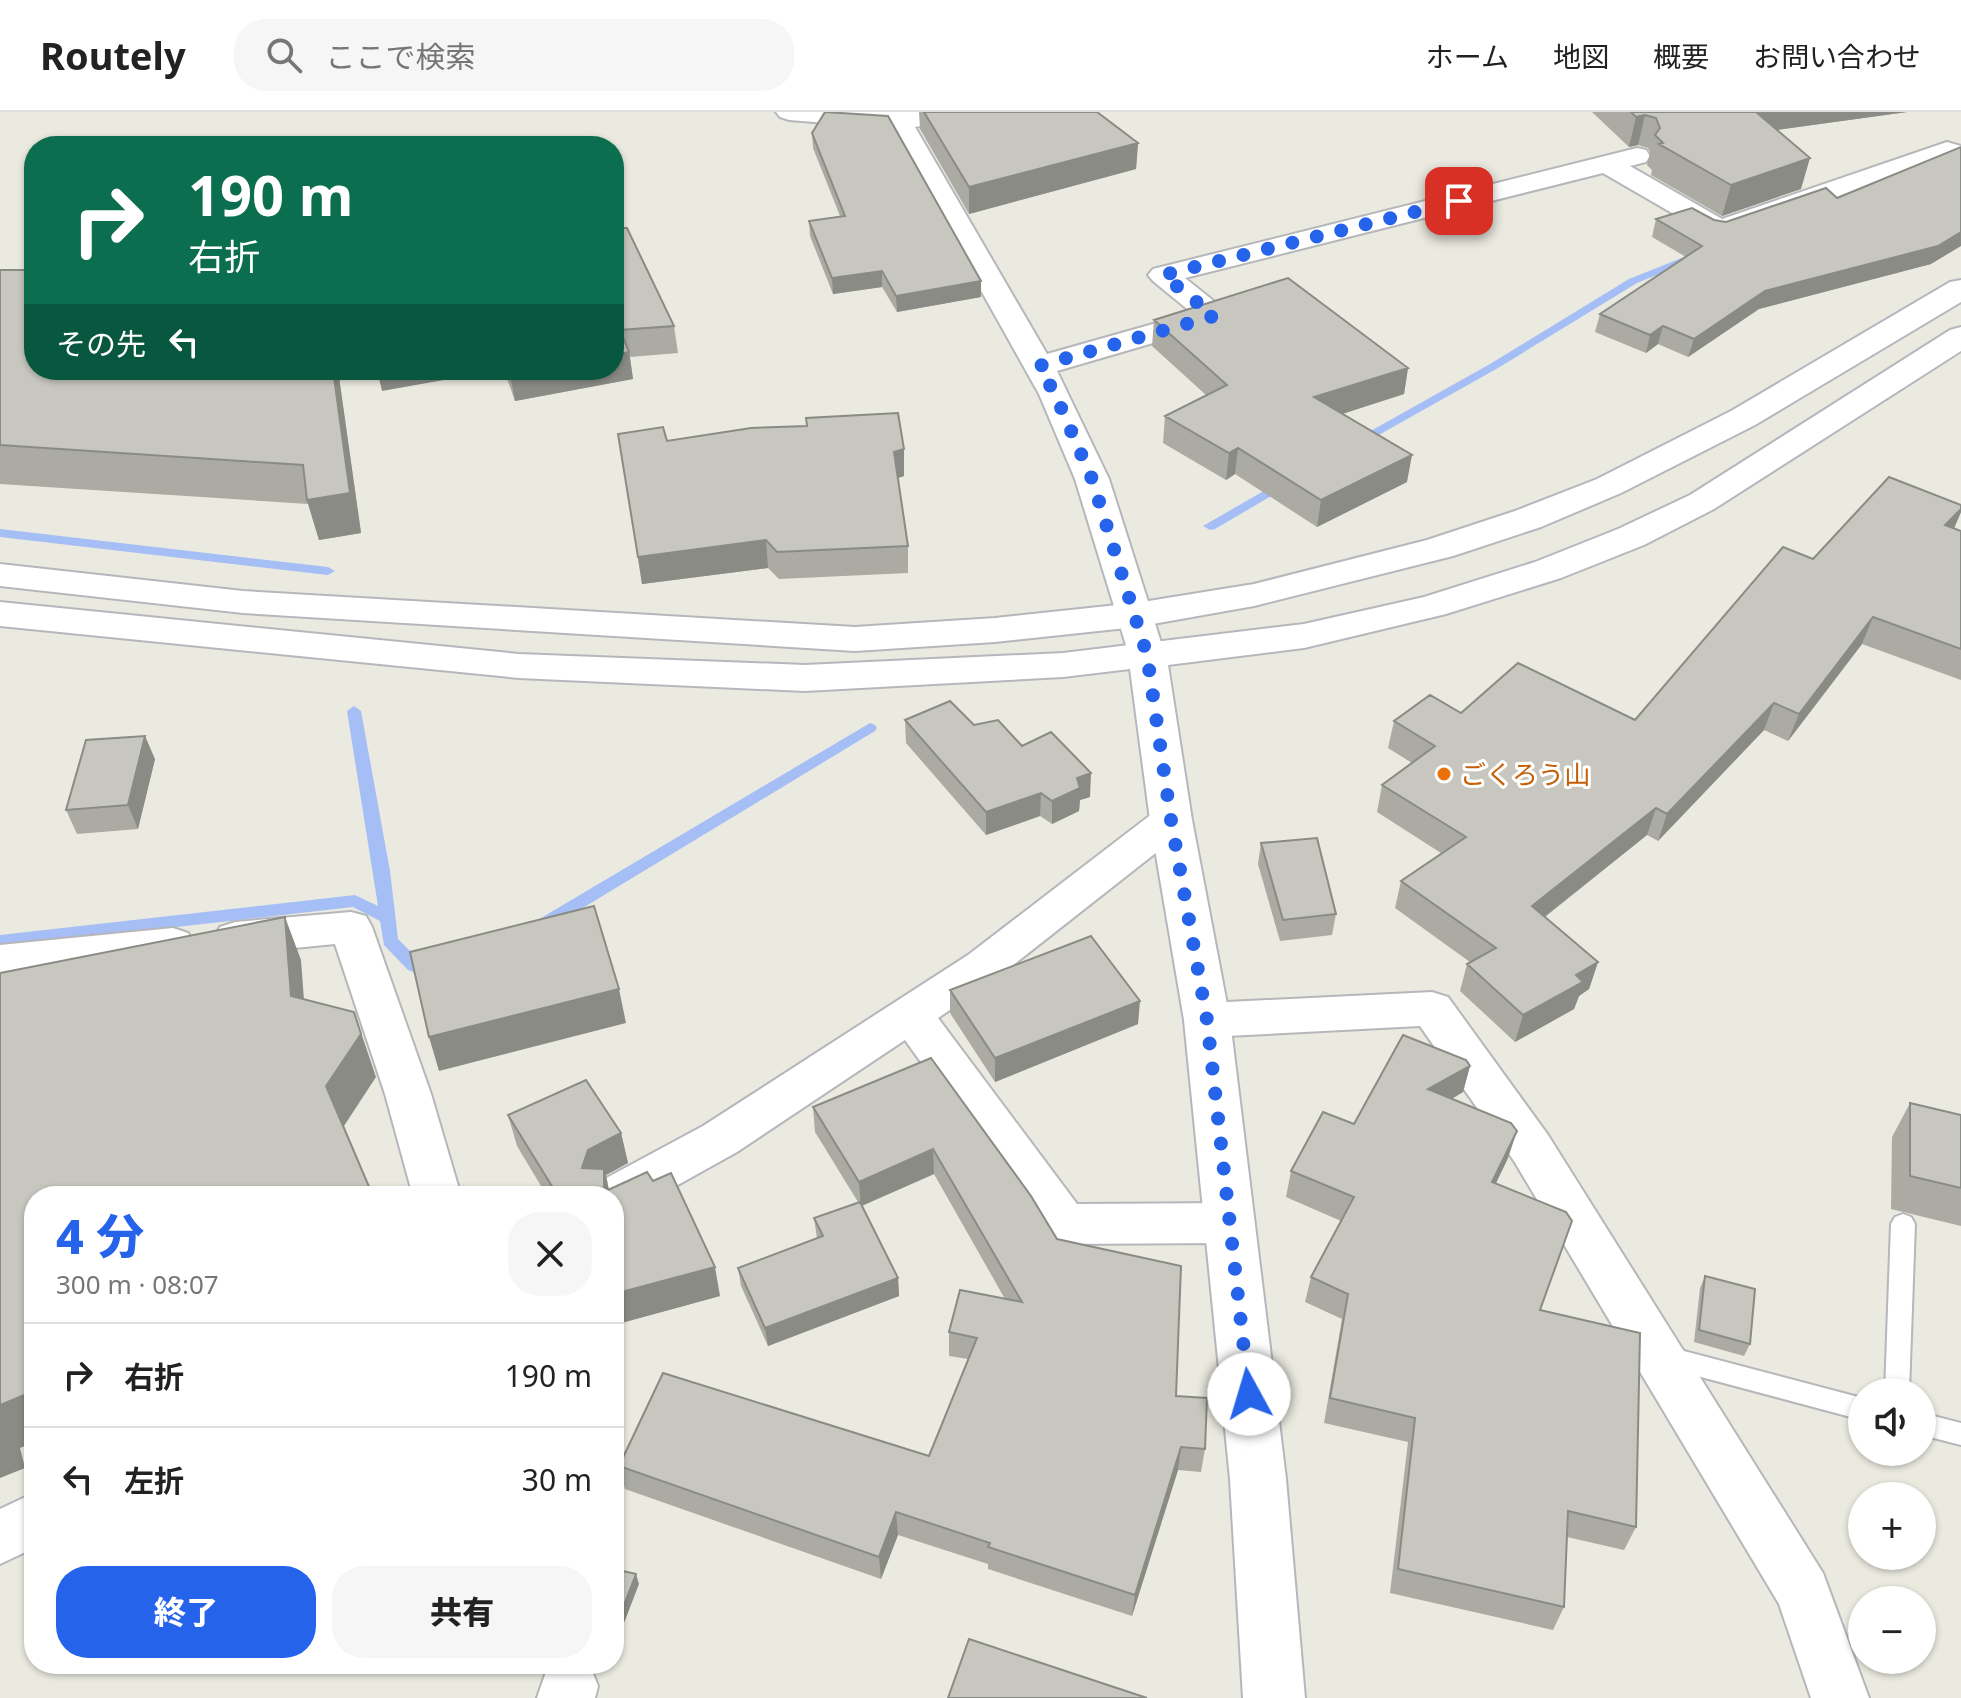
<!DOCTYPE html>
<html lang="ja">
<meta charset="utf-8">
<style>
body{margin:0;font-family:"Noto Sans","Noto Sans JP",sans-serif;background:#f6f6f6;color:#222;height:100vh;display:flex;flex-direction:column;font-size:30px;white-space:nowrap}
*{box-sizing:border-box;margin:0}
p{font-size:26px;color:#767676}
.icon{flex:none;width:44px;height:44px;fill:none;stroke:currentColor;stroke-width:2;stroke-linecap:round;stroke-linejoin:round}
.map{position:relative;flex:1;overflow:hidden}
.details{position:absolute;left:24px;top:1074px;width:600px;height:488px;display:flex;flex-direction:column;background:#fff;border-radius:32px;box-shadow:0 2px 6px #0004}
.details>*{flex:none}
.guide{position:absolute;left:24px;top:24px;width:600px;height:244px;border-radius:32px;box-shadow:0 2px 6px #0004;background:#0b6e4f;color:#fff;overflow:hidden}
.fabs{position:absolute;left:1848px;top:1266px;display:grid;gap:16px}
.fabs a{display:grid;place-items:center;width:88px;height:88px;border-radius:50%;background:#fff;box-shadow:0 2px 6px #0004;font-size:40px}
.pin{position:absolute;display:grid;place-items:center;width:68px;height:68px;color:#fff;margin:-34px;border-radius:16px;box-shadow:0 4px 12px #0006}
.me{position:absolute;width:88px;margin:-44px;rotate:354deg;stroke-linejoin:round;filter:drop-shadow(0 0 6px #0008)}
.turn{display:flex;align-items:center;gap:28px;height:168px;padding:0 32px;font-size:36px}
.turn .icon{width:104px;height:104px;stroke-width:2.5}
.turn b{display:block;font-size:56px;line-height:68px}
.then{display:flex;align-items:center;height:76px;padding:0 32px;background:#0003;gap:16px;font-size:30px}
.round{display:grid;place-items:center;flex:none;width:84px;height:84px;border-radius:32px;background:#f6f6f6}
.summary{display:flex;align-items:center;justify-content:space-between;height:136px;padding:0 32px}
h1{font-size:48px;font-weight:800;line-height:60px;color:#2563eb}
.cta{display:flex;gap:16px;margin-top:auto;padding:16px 32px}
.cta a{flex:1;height:92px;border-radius:32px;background:#2563eb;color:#fff;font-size:32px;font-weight:800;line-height:92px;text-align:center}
.cta a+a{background:#f6f6f6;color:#222}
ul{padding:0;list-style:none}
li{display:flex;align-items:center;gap:24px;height:104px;padding:0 32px;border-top:2px solid #e0e0e0}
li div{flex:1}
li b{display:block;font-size:30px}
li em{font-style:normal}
header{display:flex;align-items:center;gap:48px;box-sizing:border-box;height:112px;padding:0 40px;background:#fff;border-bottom:2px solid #e0e0e0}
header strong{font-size:38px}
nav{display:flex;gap:44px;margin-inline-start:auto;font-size:28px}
.search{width:560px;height:72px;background:#f6f6f6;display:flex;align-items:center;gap:20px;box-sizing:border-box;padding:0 28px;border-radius:32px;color:#767676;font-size:30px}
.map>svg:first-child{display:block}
</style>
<header>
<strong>Routely</strong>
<div class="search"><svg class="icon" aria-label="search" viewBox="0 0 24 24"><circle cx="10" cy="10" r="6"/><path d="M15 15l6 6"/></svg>ここで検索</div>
<nav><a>ホーム</a><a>地図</a><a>概要</a><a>お問い合わせ</a></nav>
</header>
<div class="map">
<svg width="1961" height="1586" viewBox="0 0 1961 1586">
<rect width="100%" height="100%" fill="#eaeae0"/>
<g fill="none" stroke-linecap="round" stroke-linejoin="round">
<path fill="#a5bef5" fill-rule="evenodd" d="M1694 141 1699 144 1698 146 1637 171 1498 256 1361 333 1357 334 1351 330 1490 252 1629 167Z
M1281 369 1285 370V376L1215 417 1210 418 1203 414Z
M0 417 328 455 335 459 328 463 0 425Z
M354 594 361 599 390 759 398 827 418 847 438 848 440 852 438 856 414 860 408 858 384 833 380 809 353 795 0 835V823L355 783 378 794 347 599Z
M870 611 875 613 877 616 875 619 548 817H536L534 813 536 809Z"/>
<defs>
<path id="lane" d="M1903 1102 1911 1105 1915 1112 1909 1280H1885L1891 1112 1895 1105Z
M1665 1234 1862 1286V1308L1656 1253 1653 1245 1656 1237Z
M1922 1301 1961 1311V1333L1922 1323Z"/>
<path id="street" d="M776 0H979L975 5 915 15 1047 242 1192 201 1153 169 1148 163 1153 157 1637 36 1646 38 1650 44 1646 50 1630 54 1722 107 1947 30 1961 34V50L1948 47 1720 125 1710 123 1603 61 1185 166 1225 198 1229 204 1225 210 1057 259 1109 367 1165 543 1160 551 1147 555 1134 551 1129 543 1075 367 1039 282 890 16 789 8 780 5Z
M1171 694 1185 698 1191 708 1185 718 998 865 938 906 1077 1092 1230 1091 1247 1097 1254 1111 1247 1125 1230 1131 1064 1132 1047 1126 905 928 737 1040 631 1099 614 1105V1084H591L597 1071 703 1014 968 843 1157 698Z
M351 800 366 804 372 815 431 982 461 1084H413L385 982 335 832 235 842 220 837 214 826 220 815 235 810Z
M173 816 188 821 194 832 188 843 173 848 0 865V833Z
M1432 880 1448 885 1548 1023 1823 1461 1869 1586H1811L1779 1492 1514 1049 1420 914 1207 925 1191 920 1185 908 1191 896 1207 891Z
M34 1381V1436L0 1452V1397Z
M552 1552 590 1554 598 1574 595 1586H537L548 1554Z"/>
<path id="secondary" d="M1961 168V190L1755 313 1621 381 1541 415 1453 444 1254 494 1136 515 995 530 855 539 243 501 0 474V452L243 479 855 515 995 506 1136 491 1254 472 1427 428 1515 399 1597 367 1731 299 1950 170Z
M1961 215V239L1714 397 1644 433 1561 466 1446 502 1304 536 1168 553 1192 708 1230 908 1286 1367 1305 1586H1243L1230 1367 1184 908 1150 708 1130 557 1063 565 805 579 519 566 0 514V490L519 542 805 553 1063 541 1304 512 1424 485 1535 450 1618 417 1690 383 1950 218Z"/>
</defs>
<use href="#lane" stroke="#b6b6bb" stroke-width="4"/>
<use href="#street" stroke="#b6b6bb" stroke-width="4"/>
<use href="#secondary" stroke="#b6b7bd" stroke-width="4"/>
<use href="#lane" fill="#fff" fill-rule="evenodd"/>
<use href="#street" fill="#fff" fill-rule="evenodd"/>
<use href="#secondary" fill="#fff" fill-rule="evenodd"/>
</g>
<path fill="#ababa4" d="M919 0H1097L1138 31 1136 57 969 102 920 17Z
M1592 0H1907L1777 18 1801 77 1722 104 1651 63 1652 58 1647 53 1650 40 1648 36 1638 33 1629 35Z
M812 21 981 185 897 200 882 175 833 182 810 124 809 109 840 104 813 36Z
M1837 86 1931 152 1759 197 1688 245 1658 232 1646 241 1595 220 1600 202 1686 145 1652 125 1656 107 1714 108 1726 110Z
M614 116 674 214 678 241 630 245 633 267 515 289 504 258H614Z
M0 158 338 258 361 421 319 428 308 392 0 372Z
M1154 208 1408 256 1404 282 1342 302 1407 370 1317 415 1235 362 1226 368 1163 331 1165 304 1206 283 1152 234Z
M618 322 667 329 904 337V364L898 366 908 434V461L779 467 768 456 642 472Z
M1961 393V400L1954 416 1961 419V568L1862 532 1788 629 1764 618 1658 729 1647 723 1545 805 1598 850 1589 877 1579 884 1574 897 1515 930 1460 879 1467 852 1470 850 1395 796 1401 769 1441 741 1377 700 1382 673 1412 651 1388 636 1394 609 1461 601 1635 608 1813 447Z
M905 608 974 613 1022 634 1090 685 1080 688 1079 699 1052 712 1040 704 986 723 906 631Z
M155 647 138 717 77 722 66 698Z
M1261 731 1336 802 1332 823 1280 829 1258 752Z
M950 878 1138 912 995 970 950 901Z
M931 946 1057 1127 1176 1284 1205 1337 1201 1360 1178 1358 1132 1504 988 1457V1452L898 1423 881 1467 625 1377 619 1354 929 1344 968 1247 949 1244V1220L1005 1187 934 1062 862 1094 898 1166 899 1184 768 1234 741 1174 738 1156 817 1126 814 1106 858 1090 815 1020 813 995Z
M1470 954 1463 980 1452 987 1508 1046 1496 1071 1540 1198 1636 1415 1624 1438 1567 1425 1564 1495 1553 1518 1390 1481 1408 1330 1324 1311 1342 1207 1305 1190 1311 1165 1341 1109 1286 1085 1291 1059 1354 1012Z
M1910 991 1961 1003V1114L1891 1097 1892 1025Z
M508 1003 621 1021 628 1051 606 1063 609 1078 720 1184 614 1213V1084H547L517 1034Z
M1705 1164 1750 1232 1744 1244 1694 1230 1700 1176Z"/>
<path fill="#8b8b86" d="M1746 0H1907L1740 23Z
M1645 3 1638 33 1629 35 1636 5Z
M1138 31 1136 57 969 102V75Z
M1810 46 1801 77 1722 104 1731 73Z
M1961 120V134L1931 152 1759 197 1688 245 1694 227 1765 179Z
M882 159V175L833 182 832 166Z
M981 169V185L897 200 896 184Z
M1663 214 1658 232 1646 241 1650 223Z
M629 240 633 267 515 289 510 262 530 258H614V243Z
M1408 256 1404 282 1311 312 1314 285Z
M333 258H338L361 421 319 428 307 388Z
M377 258H500L382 279Z
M1238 336 1235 362 1226 368 1229 341Z
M904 337V364L895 367 894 340Z
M1412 343 1407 370 1317 415 1321 388Z
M1961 397V400L1952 421 1945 413Z
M766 428 768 456 642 472 638 445Z
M1873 505 1862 532 1788 629 1799 602Z
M1774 591 1764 618 1658 729 1667 702Z
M145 624 155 647 138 717 128 693Z
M1091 661 1090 685 1080 688 1079 699 1052 712V689L1077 666Z
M1041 681 1040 704 986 723V700Z
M1656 696 1647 723 1524 821 1532 794Z
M285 805 301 848 307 928 291 884Z
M1598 850 1589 877 1579 884 1574 897 1515 930 1523 903 1576 863Z
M619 877 626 911 439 959 429 925Z
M1140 889 1138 912 995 970V946Z
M354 900 376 965 342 1017 326 974Z
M1470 954 1463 980 1421 1004 1428 977Z
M1517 1019 1508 1046 1484 1096 1492 1070Z
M621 1021 628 1051 606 1063 610 1084 582 1056 588 1038Z
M933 1037 934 1062 861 1094 859 1070Z
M715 1155 720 1184 614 1213V1182Z
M898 1166 899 1184 768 1234 765 1216Z
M34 1279V1330L20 1336 25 1356 0 1366V1293Z
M1181 1335 1178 1358 1132 1504 1135 1483Z
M896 1400 898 1423 881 1467 879 1445Z
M636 1462 639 1472 614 1537V1519Z"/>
<path fill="#c7c7bf" stroke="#8b8b86" stroke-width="2" d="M825 0 888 4 981 169 896 184 882 159 832 166 809 109 845 104 812 21Z
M924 0H1097L1138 31 969 75Z
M1631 0H1756L1810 46 1731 73 1659 32 1663 31 1655 23 1660 16 1656 6 1645 3 1636 5Z
M1961 35V120L1938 134 1765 179 1694 227 1663 214 1650 223 1600 202 1702 134 1656 107 1692 96 1714 108 1726 110 1826 76 1837 86Z
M614 116H627L674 214 620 218 629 240 614 243Z
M0 158H34V258H333L350 381 307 388 303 353 0 333Z
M1288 166 1408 256 1314 285 1412 343 1321 388 1238 336 1229 341 1165 304 1227 273 1154 208Z
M508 258H530L510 262Z
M898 301 904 337 894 340 908 434 777 440 766 428 638 445 618 322 663 315 667 329 751 316 807 314 806 306Z
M1889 365 1961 393V397L1945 413 1961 419V537L1873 505 1799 602 1774 591 1667 702 1656 696 1532 794 1598 850 1576 863 1583 870 1523 903 1467 852 1496 836 1401 769 1466 725 1382 673 1435 634 1394 609 1430 583 1461 601 1518 551 1635 608 1783 435 1813 447Z
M950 589 974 613 998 608 1022 634 1051 620 1091 661 1077 666 1080 676 1052 689 1041 681 986 700 905 608Z
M145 624 128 693 66 698 86 628Z
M1317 726 1336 802 1283 808 1261 731Z
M594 794 619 877 429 925 410 840Z
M285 805 291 884 354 900 361 922 326 974 373 1084H34V1279L0 1293V861Z
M1091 824 1140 889 995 946 950 878Z
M1403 923 1466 948 1470 954 1428 977 1511 1011 1517 1019 1492 1070 1566 1100 1572 1109 1540 1198 1640 1221 1636 1415 1568 1399 1564 1495 1398 1457 1415 1306 1330 1286 1348 1182 1311 1165 1354 1085 1291 1059 1323 1000 1354 1012Z
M931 946 1031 1084 1057 1127 1181 1154 1176 1284 1207 1286 1205 1337 1181 1335 1135 1483 988 1435 990 1431 896 1400 879 1445 619 1354 663 1261 929 1344 977 1226 949 1220 960 1178 1022 1190 933 1037 859 1070 813 995Z
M586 968 621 1021 588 1038 582 1056 604 1057V1075L608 1078 647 1060 653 1069 671 1061 715 1155 614 1182V1084H558L508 1003Z
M1910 991 1961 1003V1076L1910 1064Z
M860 1090 898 1166 765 1216 738 1156 823 1124 814 1106Z
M1705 1164 1755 1177 1750 1232 1699 1218Z
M614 1457 636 1462 614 1519Z
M969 1527 1147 1586H948Z"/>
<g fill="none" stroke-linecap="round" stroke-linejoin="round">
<path stroke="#2563eb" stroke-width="14" stroke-dasharray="0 25.2" d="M1249 1282 1207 908 1171 708 1147 543 1092 367 1055 282 1039 254 1214 204 1163 163 1459 89"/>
</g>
<circle fill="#e8710a" stroke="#fff" stroke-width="3" cx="1444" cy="662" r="8"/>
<g text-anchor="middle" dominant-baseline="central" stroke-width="6" stroke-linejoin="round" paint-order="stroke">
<g font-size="26" fill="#c56008" stroke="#fff" text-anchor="start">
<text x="1460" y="662">ごくろう山</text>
</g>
</g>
</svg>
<div class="fabs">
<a><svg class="icon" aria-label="sound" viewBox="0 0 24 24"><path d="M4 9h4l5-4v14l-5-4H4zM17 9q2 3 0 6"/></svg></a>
<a>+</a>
<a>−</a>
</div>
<div class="pin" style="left:1459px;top:89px;background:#d93025"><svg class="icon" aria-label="arrive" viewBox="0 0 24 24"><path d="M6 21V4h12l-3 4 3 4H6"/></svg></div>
<svg class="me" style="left:1249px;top:1282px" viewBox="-20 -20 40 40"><circle r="19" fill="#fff"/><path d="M0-13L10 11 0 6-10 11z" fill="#2563eb"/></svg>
<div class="guide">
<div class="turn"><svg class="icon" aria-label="right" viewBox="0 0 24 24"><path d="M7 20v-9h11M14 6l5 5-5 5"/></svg><div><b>190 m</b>右折</div></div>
<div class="then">その先<svg class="icon" aria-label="left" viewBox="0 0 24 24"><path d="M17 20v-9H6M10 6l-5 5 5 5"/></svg></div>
</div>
<section class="details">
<div class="summary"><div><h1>4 分</h1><p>300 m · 08:07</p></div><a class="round"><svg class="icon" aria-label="close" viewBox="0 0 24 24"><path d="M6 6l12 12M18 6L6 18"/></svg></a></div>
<ul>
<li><svg class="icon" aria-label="right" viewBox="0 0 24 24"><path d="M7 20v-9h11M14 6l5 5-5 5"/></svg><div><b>右折</b></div><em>190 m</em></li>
<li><svg class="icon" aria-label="left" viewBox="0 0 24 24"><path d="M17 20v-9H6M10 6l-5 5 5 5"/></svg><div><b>左折</b></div><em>30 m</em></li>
</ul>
<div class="cta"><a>終了</a><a>共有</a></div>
</section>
</div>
